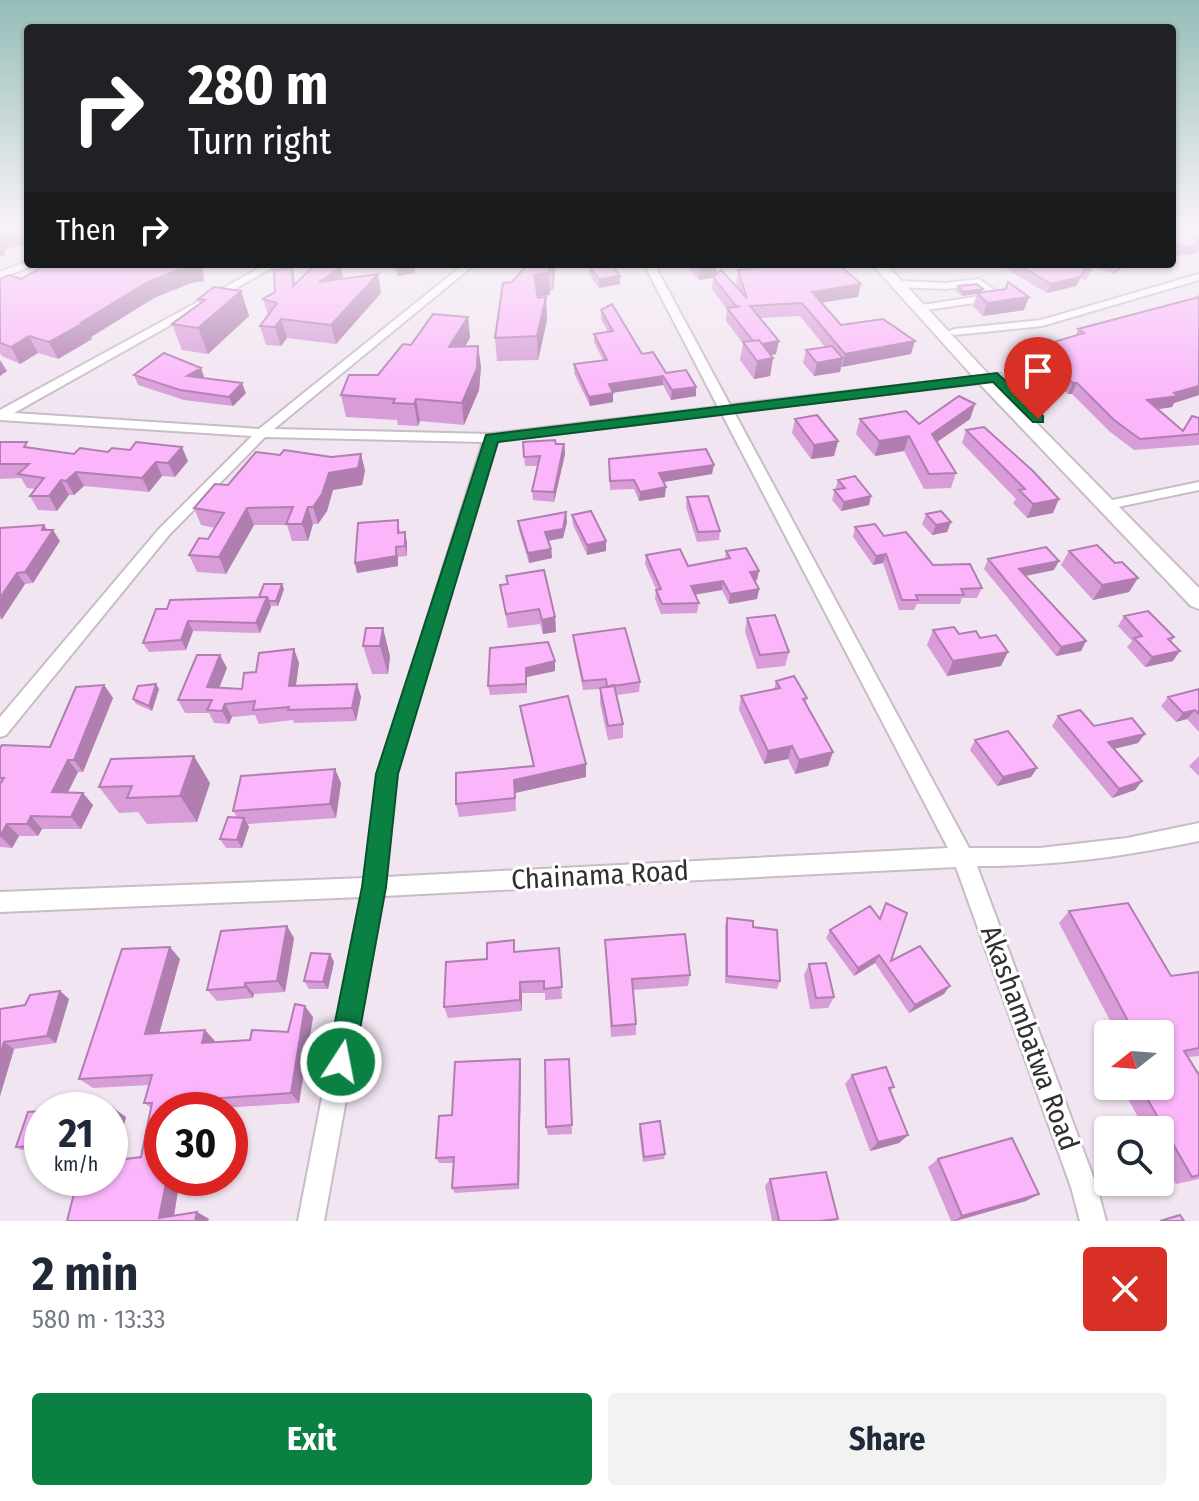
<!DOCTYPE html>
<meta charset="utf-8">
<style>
body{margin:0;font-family:"Fira Sans Condensed",sans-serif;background:#f2f2f3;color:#1f2937;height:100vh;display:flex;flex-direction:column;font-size:30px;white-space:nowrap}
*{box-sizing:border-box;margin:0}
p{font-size:26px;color:#747a83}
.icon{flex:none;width:44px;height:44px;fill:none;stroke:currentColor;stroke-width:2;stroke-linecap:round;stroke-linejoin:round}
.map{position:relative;height:1221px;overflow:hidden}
.side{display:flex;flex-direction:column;background:#fff;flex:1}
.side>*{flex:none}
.hud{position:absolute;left:24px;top:24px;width:1152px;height:244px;border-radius:8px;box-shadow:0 2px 6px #0004;background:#202124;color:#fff;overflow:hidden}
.needle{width:52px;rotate:253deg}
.tools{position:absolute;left:1094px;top:1020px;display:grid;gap:16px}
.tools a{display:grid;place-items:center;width:80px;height:80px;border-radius:8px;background:#fff;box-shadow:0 2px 6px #0004;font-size:40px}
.speed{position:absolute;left:24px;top:1092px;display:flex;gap:16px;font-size:40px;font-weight:700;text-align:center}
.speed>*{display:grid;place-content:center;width:104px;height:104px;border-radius:50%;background:#fff;box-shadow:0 2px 6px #0004;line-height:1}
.speed small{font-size:20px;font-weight:400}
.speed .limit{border:12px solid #d22;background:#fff;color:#111}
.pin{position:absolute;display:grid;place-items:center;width:68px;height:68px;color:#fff;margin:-82px -34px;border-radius:50% 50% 50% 0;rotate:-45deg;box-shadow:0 0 8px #0007}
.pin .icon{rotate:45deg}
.me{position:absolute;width:88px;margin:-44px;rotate:11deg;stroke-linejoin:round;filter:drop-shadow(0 0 6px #0008)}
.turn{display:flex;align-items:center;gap:28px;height:168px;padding:0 32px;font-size:36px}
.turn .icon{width:104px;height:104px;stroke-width:2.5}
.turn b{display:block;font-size:56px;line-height:68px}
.then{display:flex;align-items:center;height:76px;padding:0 32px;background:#0003;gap:16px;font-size:30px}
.round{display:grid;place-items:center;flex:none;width:84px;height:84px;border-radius:8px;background:#f2f2f3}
.headline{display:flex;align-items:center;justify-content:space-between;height:136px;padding:0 32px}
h1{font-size:48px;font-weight:700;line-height:60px}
.primary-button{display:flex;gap:16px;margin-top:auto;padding:16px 32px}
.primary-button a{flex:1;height:92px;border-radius:8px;background:#0b8043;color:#fff;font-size:32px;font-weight:700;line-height:92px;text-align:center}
.primary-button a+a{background:#f2f2f3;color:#1f2937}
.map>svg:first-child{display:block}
</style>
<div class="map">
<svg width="1199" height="1221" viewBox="0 0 1199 1221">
<rect width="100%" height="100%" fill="#f1e5f1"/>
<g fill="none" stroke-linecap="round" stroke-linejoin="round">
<defs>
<path id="minor" d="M28 261V264H33L31 266 0 279V272Z
M267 264H279L14 413 259 429 464 264H475L274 429 491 434 718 407 644 264H654L730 405 1001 374 1003 377 997 381 734 412 969 848H1040L1127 838 1199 823V841C1121 857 1056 866 977 866L1097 1187 1106 1221H1080L1071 1187 956 867 383 896 324 1221H298L361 897 0 912V892L365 878 378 774 483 442 265 437 169 535 6 735 0 737V717L159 529 252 436 0 420V410ZM722 414 948 848 386 877 396 774 496 441Z
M1199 274V280L1042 326 954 335 948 332 954 329 1041 320Z
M979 279 1001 295V299L919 311 914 308 915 306 988 295 977 285 945 289 898 287 893 284 898 281 945 283Z
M1199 482V490L1108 509 1101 505 1108 501Z"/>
<path id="major" d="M872 264H886L990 376 1199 588V609L1191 606 978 382Z"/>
</defs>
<use href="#minor" stroke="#c8bcc7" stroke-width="4"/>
<use href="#major" stroke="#c8bcc7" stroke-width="4"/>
<use href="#minor" fill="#fff" fill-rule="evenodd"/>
<use href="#major" fill="#fff" fill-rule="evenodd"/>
</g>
<path fill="#d89cd8" d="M1172 230H1199V251L1198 253 1175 256 1172 254Z
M48 264H202L204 281 191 283 154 298 91 337 92 339 58 359 38 353 20 364 2 356 0 353V279H21Z
M316 264H341L343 278 378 274 381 293 336 344 287 338 281 346 266 345 260 326 268 315 263 299 275 292 292 268 296 283Z
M391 264H413L415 273 398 276Z
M556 264 553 291H550V295L538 297H546L547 320 538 360 497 361 495 338 512 282Z
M684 264H717L716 274 738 288 736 283 738 270 749 269 745 264H790L858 297 821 303 841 325 911 354 841 367 840 372 814 376 803 363 806 350 825 347 800 316 760 318 776 354 771 355 773 358 770 376 754 379 740 360 743 343 726 321 727 309 712 289 713 278 699 280Z
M998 264H1126L1115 274 1093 267 1086 280 1081 278 1076 286 1047 293Z
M589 266 620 276V284L599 288 589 275Z
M958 286 983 289 981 293 1006 289 1024 310 983 316 973 306 977 294 962 296 956 291Z
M241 291 249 316 208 354 182 350 172 324 200 304 198 299Z
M1199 294V395L1174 403 1172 407 1157 409 1183 431 1199 418V445L1134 450 1109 431 1072 394H1068L1026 360 1031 349 1076 335 1078 329 1197 298Z
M601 310 642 354 696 396 671 400 663 385 613 393V402L590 406 574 373V364L603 360 594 342V334L608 332 601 319Z
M468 317 470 338 465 346H478L481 367 479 390 464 425 420 421 418 426 398 425 397 420 346 417 341 395 378 375 411 345Z
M201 368 204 377 203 378 246 393 233 406 184 400 138 385 134 375Z
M975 404 970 419 937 442 956 473 951 488 924 489 904 451 875 456 856 434 860 419 919 424Z
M795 419 838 441 834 456 811 459 792 433Z
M966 430 1053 513 1027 518 1013 503 1016 499 962 443Z
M0 442 74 454 188 461 175 477 162 476 149 492 84 486 74 495H69L57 511 38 510 30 496 35 489 27 488 21 478 0 479Z
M523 442 564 444 565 454 554 502 533 500 532 491 538 466H525Z
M361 454 365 471 362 485 333 490 327 511 318 524H313L308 541H292L287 525H254L226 574 197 572 189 555 208 539 215 528 201 525 194 508 228 485 280 455 331 457Z
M609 459 712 474 663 482 665 497 639 501 634 489 610 490Z
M838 480 869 505 841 511 832 500Z
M687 497 720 531 719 540 697 542 686 507Z
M566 512 567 522 563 538 548 541 551 549 552 558 529 563 519 530 518 521Z
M926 514 951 522 947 532 932 535 922 524Z
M572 515 606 551 587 555 573 525Z
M398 520 400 532 407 542V556L398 557V566L357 573 355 563Z
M44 525 47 530 60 541 33 583 25 584 2 619H0V528Z
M855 527 884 536 933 565 982 588 977 598H962L960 604H917L914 610H899L883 563 873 565 853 537Z
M726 551 757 580 754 581 759 589 757 599 729 604 722 590 695 595 699 603 697 613 661 614 655 599 656 589 645 564 646 555 688 566 725 559Z
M1069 551 1115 563 1138 578 1129 592 1093 600 1061 565Z
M988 559 1054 570 1026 576 1086 641 1081 651 1056 656 984 569Z
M506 576 555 617 556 632 543 634 540 624 508 628 500 585 507 584Z
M284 589 278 606H271L260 633 193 631 186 650 149 652 143 643 167 609 259 597Z
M1124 616 1174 637 1171 642 1173 661 1145 667 1127 647 1132 641 1118 626Z
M747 618 789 652 785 666 757 669 745 632Z
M366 628 390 656 388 674H372L363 646Z
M933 630 959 634 1001 666 947 676 927 645Z
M573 635 640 682 639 692 617 695 623 724V738L608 740 600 703V689L583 690 574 645Z
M294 649 299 663 296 685 357 684 361 697 356 721 294 723 293 720 259 724 255 715 232 717 229 724 214 723 209 713H185L178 700 227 668 219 688 242 689 256 672Z
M555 661V671L527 677V693L490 695 488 686Z
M776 681 807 698 806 702 833 752 828 766 795 774 788 759 764 764 739 710 741 696 774 689Z
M104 685 113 698 83 772H78L68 792 93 805 81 829H42L38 836H19L12 848 0 847V748L50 747Z
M159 689 152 711 136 704 133 699Z
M1199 689V732L1187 719 1176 722 1161 706 1168 697Z
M520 706 586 777 515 793 516 811 459 817 456 804 533 766 522 719Z
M1058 716 1094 726 1138 743 1114 749 1142 781 1135 790 1112 798 1052 726Z
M975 740 1037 768 1031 777 997 786 970 750Z
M1199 756V776L1189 766Z
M335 769 341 783 336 818 248 824 249 827 242 848H226L220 839 237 817 233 811Z
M210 783 197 822 147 824 138 812 119 813 99 787Z
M886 903 891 961 944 994 909 1013 875 963 854 976 826 938 830 930 879 918Z
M1069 911 1171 976 1199 972V1056L1188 1057 1199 1075V1179L1176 1184 1160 1156V1130H1145L1121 1086H1160V1034H1117L1059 923Z
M727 918 753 927 780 981 777 989 725 983V926Z
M294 938 285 992 254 994 253 998 217 1001 207 990Z
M605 940 690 975 688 986 633 990 636 1024V1035L611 1037Z
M559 948 562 999 545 1000V993H522V1011L448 1018 444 1007 487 959 516 951Z
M330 954 334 962 328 989H309L304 981Z
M180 959 159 1033 205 1030 215 1042 250 1040 288 1032 313 1017 299 1103 193 1110H162V1178H180L174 1216 197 1212 209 1219 208 1221H67L113 1108 126 1117 115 1161 141 1157 151 1108 144 1103 149 1085 93 1088 79 1079Z
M809 964 834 997 828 1008 810 1009 804 975Z
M60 991 69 999 56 1043 14 1049 0 1096V1009L25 1005Z
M569 1059 572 1134 548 1135 546 1127Z
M521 1066 519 1189 455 1193 452 1188 454 1163H439L436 1158 452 1115Z
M852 1075 894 1087 890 1091 908 1135 899 1143 870 1151 845 1084Z
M42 1111 38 1148 21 1150 16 1147Z
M640 1124 665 1154 664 1159 643 1162 639 1130Z
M938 1159 1039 1194 1026 1201 957 1221H951L928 1167Z
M770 1179 838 1219 835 1221H772L765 1186Z"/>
<path fill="#b07fb0" d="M18 230H28V242L4 251 6 255 0 257V236Z
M1199 237 1198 253 1175 256 1180 247 1193 238Z
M198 264H202L203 268 204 281 191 283 154 298 91 337 92 339 58 359 49 342 148 282 185 267Z
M340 264 345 286 319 282Z
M553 264H556L553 291 552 269Z
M711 264H717L715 277 699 280 700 266Z
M1119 264H1126L1115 274Z
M414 265 415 273 398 276 397 268Z
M1085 269 1076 286 1047 293 1051 284Z
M549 273 550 295 536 297 534 275Z
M378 274 381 293 336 344 331 325Z
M620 276V284L599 288V279Z
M861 284 858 297 810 304 812 292Z
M983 289 981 293 962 296 963 292Z
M241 291 249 316 208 354 198 328Z
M546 297 547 320 538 360 537 336Z
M1029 297 1024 310 983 316 987 303Z
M468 317 470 338 452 368 449 347Z
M281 319 287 338 281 346 275 327Z
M29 336 38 353 20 364 11 347Z
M779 341 776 354 754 358 756 345Z
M915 341 911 354 842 367 845 354Z
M478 346 481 367 479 390 464 425 462 403Z
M773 358 770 376 754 379 757 361Z
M843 358 840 372 814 376 817 363Z
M0 360 7 371 0 376Z
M201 368 204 377 190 385 187 376Z
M663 376V385L609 393V384Z
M242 383 246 393 233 406 229 397Z
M1073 383H1077L1072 394H1068Z
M1199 386V395L1174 403 1172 407 1141 412 1147 400Z
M696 387V396L671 400 672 390Z
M613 393V402L590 406 589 397Z
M416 399 420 421 418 426 414 404Z
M975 404 970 419 927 449 932 434Z
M909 436 904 451 875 456 879 441Z
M838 441 834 456 811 459 814 445Z
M564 444 565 454 554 502V492Z
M182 447 188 461 175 477 168 463Z
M361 454 365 471 362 485 333 490 327 511 318 524 313 507 329 473Z
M156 462 162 476 149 492 142 478Z
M714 465 712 474 658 483 659 473Z
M76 472 84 486 74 495 66 481Z
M61 480 69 495 57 511 49 496Z
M666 487 665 497 639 501 640 492Z
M871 496 869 505 841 511 844 502Z
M1059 499 1053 513 1027 518 1033 504Z
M308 507 313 524 308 541 302 524Z
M247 508 254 525 226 574 219 557Z
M566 512 567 522 563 538 546 541 545 532Z
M951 522 947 532 932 535 936 525Z
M44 525 50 534 53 530 60 541 33 583 25 572Z
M405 532 407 542V556L405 546Z
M606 541V551L587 555V545Z
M396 547 398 557V566L357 573 355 563Z
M551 549 552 558 529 563 528 553Z
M886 554 883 563 873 565 876 556Z
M1059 561 1054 570 1014 578 1019 569Z
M759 571 757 580 748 582 750 572Z
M17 573 25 584 2 619 0 615V598Z
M1138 578 1129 592 1093 600 1102 585Z
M723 581 722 590 690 595 691 586Z
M282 584 284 589 278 606 276 601Z
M759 589 757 599 729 604 730 594Z
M267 597 271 607 260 633 256 623Z
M555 617 556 632 543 634 542 620Z
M188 621 193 631 186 650 181 640Z
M383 628 390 656 388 674 380 646Z
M1086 641 1081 651 1056 656 1061 647Z
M294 649 299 663 294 699 289 686Z
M1180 651 1173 661 1145 667 1152 657Z
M1008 652 1001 666 947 676 953 661Z
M220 655 227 668 214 700 207 687Z
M555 661V671L527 677V693L526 668Z
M156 684 159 689 152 711 149 706Z
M357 684 361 697 356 721 352 708Z
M104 685 113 698 83 772 74 760Z
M225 704 232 717 229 724 222 711Z
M1195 710 1187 719 1176 722 1183 713Z
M1145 734 1138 743 1101 752 1108 742Z
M792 746 788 759 764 764 768 751Z
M833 752 828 766 795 774 799 760Z
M194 756 210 783 197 822 180 796Z
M68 760 78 772 62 804 52 792Z
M586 764V777L515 793 516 811 514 780Z
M1037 768 1031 777 997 786 1003 777Z
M335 769 341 783 336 818 330 804Z
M1142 781 1135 790 1112 798 1119 789Z
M83 793 93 805 81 829 71 817Z
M31 816 42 829 38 836 27 824Z
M244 818 249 827 242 848 237 840Z
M7 824 19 836 12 848 0 836Z
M287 926 294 938 285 992 277 981Z
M170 947 180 959 156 1045 145 1034Z
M330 954 334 962 328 989 323 982Z
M879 955 875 963 854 976 858 968Z
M520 982 522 993V1011L520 1000Z
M245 983 254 994 253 998 245 987Z
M950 986 944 994 909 1013 915 1005Z
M60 991 69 999 56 1043 47 1036Z
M305 1006 313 1017 299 1103 291 1093Z
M205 1030 215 1041 212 1053 202 1043Z
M4 1042 14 1049 0 1096V1055Z
M520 1059 521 1066 519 1189 518 1184Z
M181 1101 192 1110H179Z
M113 1108 126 1117 112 1171 110 1170V1120Z
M42 1117V1135L38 1148 32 1146Z
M908 1135 899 1143 870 1151 878 1142Z
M167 1178H180L173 1221 159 1218Z
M1039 1194 1026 1201 954 1221 962 1216Z
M197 1212 209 1219 208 1221H195Z"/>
<path fill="#fbb5fb" stroke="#b07fb0" stroke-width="2" d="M0 230H18L0 236Z
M1172 230H1199V237L1193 238 1199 242V245L1180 247 1175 244 1172 245Z
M48 264H198V266L185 267 148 282 82 322H85L49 342 29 336 11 347 0 343V279L9 275 21 279Z
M316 264H340V268L319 282 378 274 331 325 281 319 275 327 260 326 277 303 263 299 275 292 274 270 292 268 293 286Z
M394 264H413L414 265 397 268Z
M528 264H553L552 269H549V273L534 275 538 298 546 297 537 336 495 338 503 283 512 282Z
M603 264H611L620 276 599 279 589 266Z
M756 264H838L861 284 812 292 841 325 883 319 915 341 845 354 802 303 750 306 779 341 762 344 759 340 753 341 727 308 740 306 737 307 713 277 721 270 747 298 738 270 758 268Z
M1017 264H1093L1090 270 1085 269 1080 277 1051 284Z
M1008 282 1029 297 987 303 977 293 1006 289Z
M977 284 983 289 963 292 958 286Z
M214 287 241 291 198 328 172 324 205 300 198 299Z
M1199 297V386L1174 393 1178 396 1147 400 1183 431 1192 416 1199 418V434L1140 439 1114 420 1077 383H1073L1031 349 1084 333 1078 329Z
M612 304 642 354 653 352 666 373 686 370 696 387 672 390 663 376 609 384 613 393 589 397 574 364 607 360 594 334 613 331 601 310Z
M433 314 468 317 449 347 478 346 477 368 462 403 416 399 414 404 393 403 395 399 341 395 349 375H378L403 344 411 345Z
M759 340 773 358 757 361 743 342Z
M832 346 843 358 817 363 806 350Z
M164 353 201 368 187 376 242 383 229 397 180 390 134 375Z
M959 396 975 404 932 434 956 473 929 474 909 436 879 441 860 419 906 411 919 424Z
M817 415 838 441 814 445 795 419Z
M984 427 1033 471 1059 499 1033 504 1019 490 1025 489 966 430Z
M555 440 556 444H564L554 492 532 491 540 456 524 457 523 442Z
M0 442H27L24 447 74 454 80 448 108 452 112 448 130 450 136 442 182 447 168 463 156 462 142 478 76 472 66 481 61 480 49 496H30L44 478 18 474 29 464H0Z
M706 449 714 465 659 473 666 487 640 492 634 480 610 481 609 459Z
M284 450 331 457 361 454 358 468 329 473 322 494 313 507H308L302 524H286L293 507 247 508 219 557 189 555 199 538 208 539 224 513 194 508 215 484 228 485 256 452 280 455Z
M855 476 871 496 844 502 834 490 845 488 838 480Z
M708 496 720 531 698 532 687 497Z
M591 511 606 541 587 545 572 515Z
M941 511 951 522 936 525 926 514Z
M566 512 563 529 545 532 551 549 528 553 518 521Z
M398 520V533L405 532V546L396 547V556L355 563 358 523Z
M875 524 884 536 906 532 933 565 970 564 982 588 961 589 964 595H916L918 600H902L886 554 876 556 855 527Z
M44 525 42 530H53L25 572 17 573 0 598V528Z
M1097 545 1115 563 1122 562 1138 578 1102 585 1069 551Z
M1046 547 1059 561 1019 569 1086 641 1061 647 988 559Z
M746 548 759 571 750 572 759 589 730 594 723 581 691 586 699 603 662 604 656 590 661 589 646 555 680 549 688 566 730 558 726 551Z
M544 570 555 617 542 620 539 609 506 614 500 585 508 584 506 576Z
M264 584H282L276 601H269L267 597H259Z
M267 597 256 623 188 621 181 640 143 643 156 609H167L170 600Z
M1148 611 1174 637 1168 639 1180 651 1152 657 1134 638 1142 636 1124 616Z
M775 615 789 652 760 655 747 618Z
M954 627 959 634 976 631 980 638 996 635 1008 652 953 661 933 630Z
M366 628H383L380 646H363Z
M625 628 640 682 607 687 606 679 583 681 573 635Z
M548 642 555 661 526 668V684L488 686 490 648Z
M294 649 289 686 357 684 352 708 288 710 289 707 253 710 255 701 225 704 222 711 207 710 212 700H178L197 655H220L207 687 242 689 244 673 256 672 259 653Z
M794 676 807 698 803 699 833 752 799 760 792 746 768 751 741 696 780 688 776 681Z
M156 684 149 706 133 699 138 686Z
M104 685 74 760H68L52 792 83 793 71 817 31 816 27 824H7L0 836V784L4 778H0V748L2 745 50 747 76 687Z
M614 685 623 724 608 726 600 688Z
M1199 689V714L1195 710 1183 713 1168 697Z
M568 696 586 764 514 780 515 798 456 804V773L534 766 520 706Z
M1080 710 1094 726 1132 718 1145 734 1108 742 1142 781 1119 789 1058 716Z
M1008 731 1037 768 1003 777 975 740Z
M194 756 180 796 127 798 132 786 99 787 111 759Z
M335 769 330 804 233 811 241 776Z
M228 817 244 818 237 840 220 839Z
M886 903 907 913 891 961 920 946 950 986 915 1005 879 955 858 968 830 930 870 906 880 919Z
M1128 903 1171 976 1199 972V1048L1184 1051 1199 1075V1175L1192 1177 1140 1086H1160V1034H1135L1069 911Z
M727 918 753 921V927L777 930 780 981 727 976Z
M287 926 277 981 245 983V987L207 990 221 931Z
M685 934 690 975 632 979 636 1024 612 1026 605 940Z
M514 940V952L559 948 562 987 544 989V981L520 982V1000L444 1007 446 962 487 959V943Z
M170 947 145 1034 205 1030 202 1043 250 1040 252 1030 288 1032 295 1004 305 1006 291 1093 181 1101 179 1110H162V1178H167L159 1218 197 1212 195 1221H67L78 1178H110V1161L141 1157 152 1103H144L152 1075 79 1079 122 949Z
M311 953 330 954 323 982 304 981Z
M826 963 834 997 816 998 809 964Z
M60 991 47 1036 4 1042 0 1055V1009L25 1005 30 995Z
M520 1059 518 1184 452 1188 454 1157 436 1158 439 1116 452 1115 455 1062Z
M569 1059 572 1125 546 1127 545 1060Z
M886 1067 894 1087 889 1088 908 1135 878 1142 852 1075Z
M113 1108 110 1120V1110H90Z
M42 1111V1117L32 1146 16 1147 28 1112Z
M660 1121 665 1154 644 1157 640 1124Z
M1012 1138 1039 1194 962 1216 938 1159Z
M826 1172 838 1219 820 1221H779L770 1179Z
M1180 1215 1184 1221H1160Z"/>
<linearGradient id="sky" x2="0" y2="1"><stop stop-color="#95bdb7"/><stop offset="0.57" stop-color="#f9f3f9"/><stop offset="1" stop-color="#f9f3f9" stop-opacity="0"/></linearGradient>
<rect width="1199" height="400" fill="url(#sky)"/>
<path fill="#0b8043" stroke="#07532c" stroke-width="2" d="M997 373 1043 416V422H1033L993 382 498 442 398 774 386 887 354 1062 350 1072 341 1076 331 1072 327 1062 362 887 376 774 486 435Z"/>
<g text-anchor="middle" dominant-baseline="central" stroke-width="6" stroke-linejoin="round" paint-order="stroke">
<g font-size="28" fill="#322e32" stroke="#fff">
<text transform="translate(600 875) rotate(-3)">Chainama Road</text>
<text transform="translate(1030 1038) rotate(70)">Akashambatwa Road</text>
</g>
</g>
</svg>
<div class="tools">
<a><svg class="needle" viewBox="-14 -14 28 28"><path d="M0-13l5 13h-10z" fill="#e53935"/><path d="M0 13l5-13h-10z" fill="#747a83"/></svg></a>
<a><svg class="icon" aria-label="search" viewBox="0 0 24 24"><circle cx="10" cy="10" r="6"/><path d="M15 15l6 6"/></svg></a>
</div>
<div class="speed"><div>21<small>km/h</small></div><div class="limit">30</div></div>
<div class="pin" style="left:1038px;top:419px;background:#d93025"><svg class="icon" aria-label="arrive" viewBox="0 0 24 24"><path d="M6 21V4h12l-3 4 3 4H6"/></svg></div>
<svg class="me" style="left:341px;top:1062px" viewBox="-20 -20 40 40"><circle r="17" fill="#0b8043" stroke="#fff" stroke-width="3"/><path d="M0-11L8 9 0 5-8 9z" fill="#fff"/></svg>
<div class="hud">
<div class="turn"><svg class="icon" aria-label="right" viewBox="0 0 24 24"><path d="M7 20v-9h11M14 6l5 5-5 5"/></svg><div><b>280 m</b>Turn right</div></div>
<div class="then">Then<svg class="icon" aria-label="right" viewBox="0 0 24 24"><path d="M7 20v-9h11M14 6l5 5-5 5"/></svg></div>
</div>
</div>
<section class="side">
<div class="headline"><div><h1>2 min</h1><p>580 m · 13:33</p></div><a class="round" style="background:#d93025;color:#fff"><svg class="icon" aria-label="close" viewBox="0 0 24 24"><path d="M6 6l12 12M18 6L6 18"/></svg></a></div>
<div class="primary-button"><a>Exit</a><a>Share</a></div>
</section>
